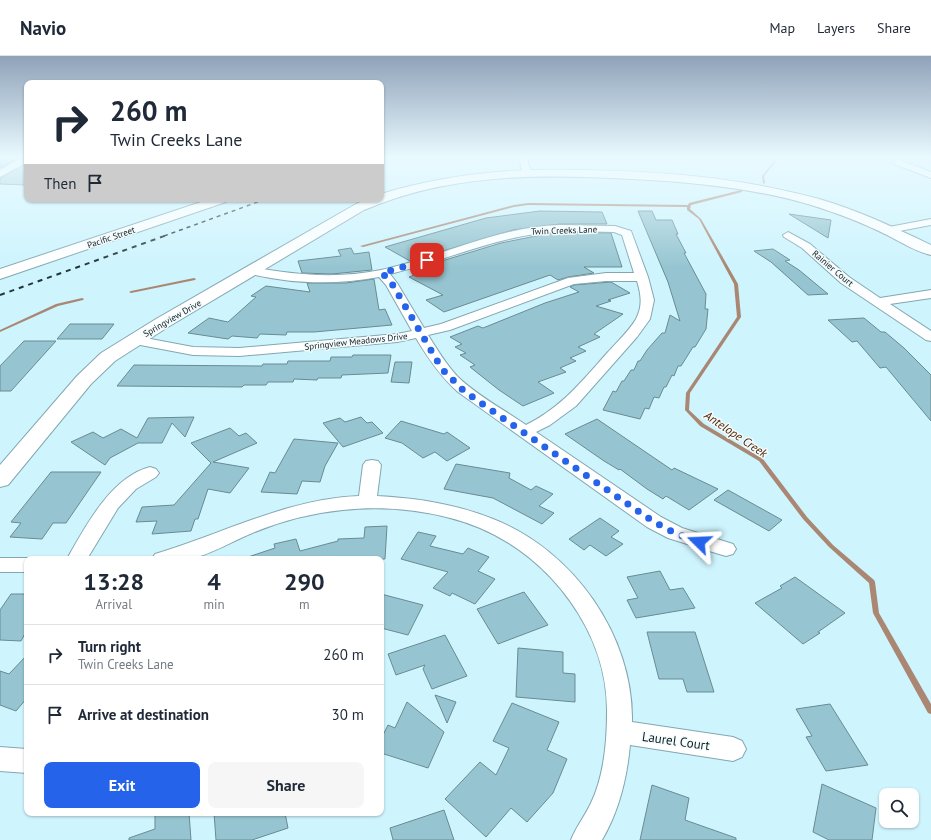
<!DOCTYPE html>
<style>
body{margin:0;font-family:"PT Sans",sans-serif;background:#f6f6f7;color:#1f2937;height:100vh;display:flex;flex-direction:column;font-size:15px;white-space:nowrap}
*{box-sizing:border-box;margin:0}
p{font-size:13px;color:#747a83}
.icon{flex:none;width:22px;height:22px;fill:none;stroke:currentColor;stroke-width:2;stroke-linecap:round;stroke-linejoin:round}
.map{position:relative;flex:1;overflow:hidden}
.drawer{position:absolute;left:24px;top:500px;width:360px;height:260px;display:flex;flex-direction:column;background:#fff;border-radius:8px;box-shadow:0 1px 3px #0004}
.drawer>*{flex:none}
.top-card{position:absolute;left:24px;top:24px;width:360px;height:122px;border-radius:8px;box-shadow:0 1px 3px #0004;background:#fff;color:#1f2937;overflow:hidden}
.buttons{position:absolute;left:879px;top:732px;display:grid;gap:8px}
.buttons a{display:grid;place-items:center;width:40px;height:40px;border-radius:8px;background:#fff;box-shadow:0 1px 3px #0004;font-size:20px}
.pin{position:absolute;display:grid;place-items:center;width:34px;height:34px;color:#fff;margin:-17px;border-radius:8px;box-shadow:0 2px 6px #0006}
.me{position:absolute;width:44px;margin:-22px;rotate:291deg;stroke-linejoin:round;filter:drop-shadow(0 0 3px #0008)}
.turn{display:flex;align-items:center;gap:14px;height:84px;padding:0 20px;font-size:18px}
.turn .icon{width:52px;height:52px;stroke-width:2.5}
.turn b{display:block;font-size:28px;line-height:34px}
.then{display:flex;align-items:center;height:38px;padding:0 20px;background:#0003;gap:8px;font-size:15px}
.eta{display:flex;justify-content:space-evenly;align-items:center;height:68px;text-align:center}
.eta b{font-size:24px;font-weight:600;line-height:28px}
.button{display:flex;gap:8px;margin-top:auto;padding:8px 20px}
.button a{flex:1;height:46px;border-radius:8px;background:#2563eb;color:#fff;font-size:16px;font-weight:600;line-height:46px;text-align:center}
.button a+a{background:#f6f6f7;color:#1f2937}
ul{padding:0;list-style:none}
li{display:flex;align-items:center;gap:12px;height:60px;padding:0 20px;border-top:1px solid #e0e1e3}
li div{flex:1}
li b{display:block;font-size:15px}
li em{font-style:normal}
header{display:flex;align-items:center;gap:24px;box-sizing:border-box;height:56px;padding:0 20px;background:#fff;border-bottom:1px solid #e0e1e3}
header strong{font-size:19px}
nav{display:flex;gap:22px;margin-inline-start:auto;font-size:14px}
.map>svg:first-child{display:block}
</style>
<header>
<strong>Navio</strong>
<nav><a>Map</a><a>Layers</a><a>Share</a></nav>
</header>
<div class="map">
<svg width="931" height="784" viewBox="0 0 931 784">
<rect width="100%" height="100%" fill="#cef4fe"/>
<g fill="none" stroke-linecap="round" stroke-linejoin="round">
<path fill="#aa8772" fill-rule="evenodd" d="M766 101H769L776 105 764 120 765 127 764 128 763 127 762 120 774 105Z
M741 134H742V136L691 149 690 153 701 163 738 228 741 261 690 337 689 354 704 368 763 403 807 461 833 489 874 524 875 526 879 557 931 648V658L928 657 873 557 869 527 829 491 803 463 759 405 700 370 685 354 686 337 737 261 734 228 699 163 687 154V151L528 149 514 151 363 191 360 190 514 149 528 147 688 149 689 147Z
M194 222 196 223 195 224 131 237 129 236 131 235Z
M82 242 84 243 83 244 58 250 0 276V274L56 248Z"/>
</g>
<path fill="#96c5d1" stroke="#688b94" d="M0 101H20L0 112Z
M27 108V129L0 128V122Z
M540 155 602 156 607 168H560L513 174 410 205 385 191 486 162Z
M638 155H652L656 164H672L678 178H676L686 197H684L706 238 705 253H708L706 273 695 291H693L681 310H678L674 320 672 319 666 331H664L659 342 654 341 649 353 645 352 640 363 603 354 613 335 616 336 622 325H624L631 314H634L638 305H640L647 294 662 277H665L670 259 680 265 668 226Z
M789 158 831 164 828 182Z
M571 176 611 177 622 211H584L594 217 568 221 558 224 550 219 444 256 426 244 443 239 409 221 428 214 422 211 501 187 546 178Z
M351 192 354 198 369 196 372 214 332 218 302 217 298 205 341 200 338 194Z
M773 193 790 204 785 205 799 214 828 238 808 239 771 206 754 195Z
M374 223 379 254 385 253 392 269 314 276H287L286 279 260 278 257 282 232 280 228 283 188 277 209 262 228 266 256 241 251 240 266 230 310 236 307 227H346Z
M611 226 630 237 608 244 611 245 596 250 623 258 594 278 600 281 578 291 586 295 570 302 576 305 560 312 566 316 538 326 554 337 523 350 499 334 470 311 475 309 460 299 466 297 455 291 462 288 450 281 478 270 483 272 545 247 579 236 570 231 574 229Z
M864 262 881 276H885L904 292 931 319V365L886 311 880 312 857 285 852 286 828 264Z
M70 268H114L102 283H57Z
M24 285H56L11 335H0V310Z
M353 299H391L388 317 342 319 341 322H318L317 324 294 323 293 326H268L266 329H244L242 331 117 330 134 309 262 310 263 308H287L288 305H330L331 301H352Z
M395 306H412L409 327 391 326Z
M194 361 185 381 172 367 162 387H138L110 402 105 409 71 386 93 376 103 382 121 373 137 382 148 362Z
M361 361 367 367 372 366 383 377 343 391 323 367 340 362 345 366Z
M597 363 672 414 674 412 718 433 689 454 666 440 663 443 647 433 620 413 619 414 604 405 565 378Z
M401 365 444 378 447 376 470 392 447 405 435 396 423 402 402 387 385 382Z
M230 372 239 380 246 377 257 387 213 406 249 412 230 437 208 433 198 463H195L191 475 152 478 157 465 136 466 142 451 174 449 211 407 191 387Z
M294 383 338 387 325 410 320 426 302 425 297 438 261 436 270 416 275 417Z
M456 408 510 417 509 422 531 434 536 430 553 438 539 450 554 457 542 468 493 442 444 433Z
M51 416H101L66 467H53L42 483 10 481 21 467 11 466Z
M728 434 782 464 769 475 714 444Z
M600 462 619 475 611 481 623 488 606 500 590 489 584 494 569 483Z
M387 470 385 503H248V501L275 492 274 488 296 483 300 495 338 485V483L364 482 365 471Z
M418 476 436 480 430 490 463 498 468 492 489 501 478 515 495 523 475 548 452 537 450 540 433 532 448 516 401 503Z
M660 515 670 534 683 532 695 552 636 562 627 544 638 542 627 521Z
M795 521 845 557 818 576 820 577 803 588 755 547 782 532 780 530Z
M524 536 548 569 498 588 477 553Z
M11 538H27V574L21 585 0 584V554Z
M381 538 423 549 408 579 381 572Z
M647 576H695L714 636H687L683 623H659Z
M445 579 467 620 432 633 423 613 425 609 396 619 388 598Z
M518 592 563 596V617L575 618V646L516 641Z
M27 599V642L16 655 0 649V615L9 618Z
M435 639 456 646 447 667Z
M407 646 444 676 428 712 381 697V683L388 669 395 672Z
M512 647 559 666 547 694 567 703 553 737 527 766 511 752 486 781 445 743 480 706 496 719 509 692 493 685Z
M830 648 868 709 826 715 806 681 812 680 796 653Z
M822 728 876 752 872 784H829L813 776Z
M652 729 689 742 685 764 736 782V784H640Z
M444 754 454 784H393L390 772Z
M155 757H189L191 784H129V782L155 773Z
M214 757H285L288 772 252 784H216Z"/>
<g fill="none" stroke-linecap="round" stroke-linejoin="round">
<defs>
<path id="street" d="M23 101H27V106L0 121V114Z
M520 101H528V107L532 117 531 119 528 120C521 118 520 107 520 101Z
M897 103 931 116V122L894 108 893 106Z
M931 163V169L889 177 884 174 889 171Z
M560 169 615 170 631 175 648 221 654 244 650 263 637 281 576 350 550 369 536 376 661 461 682 472 733 488 736 493 733 498 726 500 719 498 668 482 647 471 458 336C440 320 428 302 416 282L397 286 239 300 193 299 135 288 130 287 128 284 130 281 135 280 193 291 239 292 397 278 412 275 386 229 379 221C336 229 290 228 247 217L245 215 247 213 251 211C294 219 337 223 381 214 441 201 496 171 560 169ZM571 175 614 176 622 179 634 217H606L568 222 441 268 424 272 397 227 390 218C453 203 503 176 571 175ZM606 225H637C641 238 643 250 636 263 629 275 617 286 608 296 582 325 562 351 526 369 503 353 476 339 457 320 445 307 437 293 428 279L450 274 574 228Z
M788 176 810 188 849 221 880 242 931 234V242L890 248 931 275V285L926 284 841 227 802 192 784 181 783 179Z
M372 404 378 405 381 409 377 440C416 442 456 448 493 463 573 494 634 580 632 666L733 681 742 685 746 693 742 701 733 705 630 689C627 722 619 755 602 784H571C576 771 585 760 591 747 604 720 607 685 607 656 608 577 551 502 480 472 439 455 388 449 343 454 312 457 280 465 250 478 233 485 206 501 188 503 176 504 163 503 152 503L155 498C223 478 286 443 359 440L363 409 366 405Z
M150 411 156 413 159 417 156 421 136 433 118 452 87 503H67C85 471 111 421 150 411Z
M0 502H27L32 503H27V516H0Z
M0 691 27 693V717L0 715Z"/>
<path id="secondary" d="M529 114C626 113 725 117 819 143 858 154 895 172 931 189V199C916 196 901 186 887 179 863 167 837 157 811 149 754 132 692 126 632 123 540 118 451 117 364 154L168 271 115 305 91 328 8 429 0 431V409L77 320 101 297 156 263 356 148 368 143H381V138C430 123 478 116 529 114Z
M210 143H228L226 146 0 223V213Z"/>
</defs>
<use href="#street" stroke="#83a7b0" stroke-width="2"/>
<use href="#secondary" stroke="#83a7b0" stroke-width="2"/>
<use href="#street" fill="#fff" fill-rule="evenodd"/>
<use href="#secondary" fill="#fff" fill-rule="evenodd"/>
<path stroke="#233438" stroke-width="1.5" stroke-dasharray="4 4" stroke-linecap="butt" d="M381 102 384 101
M164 180 266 143"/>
<path stroke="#233438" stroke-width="2" stroke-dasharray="5 5" stroke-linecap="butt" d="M0 239 167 179"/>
</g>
<linearGradient id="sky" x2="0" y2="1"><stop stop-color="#8fa2b9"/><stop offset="0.48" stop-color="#e9faff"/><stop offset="1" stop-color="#e9faff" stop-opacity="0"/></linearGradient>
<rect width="931" height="211" fill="url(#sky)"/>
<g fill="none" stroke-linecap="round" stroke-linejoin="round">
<path stroke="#2563eb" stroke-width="7" stroke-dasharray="0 12.6" d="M427 204 382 217 391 226 442 313 463 334 478 345 654 466 675 477 699 486"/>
</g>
<g text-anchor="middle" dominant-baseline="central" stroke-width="3" stroke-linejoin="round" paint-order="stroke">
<g font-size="9" fill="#101e22" stroke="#f4fbfd">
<text transform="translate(564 174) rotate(-2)">Twin Creeks Lane</text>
<text transform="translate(111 181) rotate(-19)">Pacific Street</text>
<text transform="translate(833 212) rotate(40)">Rainier Court</text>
<text transform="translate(172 262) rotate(-30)">Springview Drive</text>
<text transform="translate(356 285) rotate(-6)">Springview Meadows Drive</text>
</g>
<g font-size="12" font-style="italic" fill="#522500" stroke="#f4fbfd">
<text transform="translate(736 378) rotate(34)">Antelope Creek</text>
</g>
<g font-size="13" fill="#101e22" stroke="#f4fbfd">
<text transform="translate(676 685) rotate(8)">Laurel Court</text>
</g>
</g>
</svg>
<div class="buttons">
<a><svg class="icon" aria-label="search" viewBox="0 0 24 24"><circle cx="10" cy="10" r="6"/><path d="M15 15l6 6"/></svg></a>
</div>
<div class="pin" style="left:427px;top:204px;background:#d93025"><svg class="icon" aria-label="arrive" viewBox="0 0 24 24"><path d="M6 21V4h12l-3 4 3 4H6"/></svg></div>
<svg class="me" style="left:699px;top:486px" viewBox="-20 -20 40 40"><path d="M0-17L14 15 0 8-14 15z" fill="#2563eb" stroke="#fff" stroke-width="4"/></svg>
<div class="top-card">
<div class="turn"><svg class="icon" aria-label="right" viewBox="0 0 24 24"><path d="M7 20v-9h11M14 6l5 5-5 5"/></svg><div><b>260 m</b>Twin Creeks Lane</div></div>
<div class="then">Then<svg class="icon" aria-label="arrive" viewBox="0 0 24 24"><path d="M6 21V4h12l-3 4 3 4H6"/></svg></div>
</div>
<section class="drawer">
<div class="eta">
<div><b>13:28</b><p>Arrival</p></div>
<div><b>4</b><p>min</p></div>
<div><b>290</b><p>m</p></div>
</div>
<ul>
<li><svg class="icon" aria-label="right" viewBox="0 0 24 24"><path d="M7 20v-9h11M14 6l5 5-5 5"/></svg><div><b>Turn right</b><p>Twin Creeks Lane</p></div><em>260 m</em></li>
<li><svg class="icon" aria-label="arrive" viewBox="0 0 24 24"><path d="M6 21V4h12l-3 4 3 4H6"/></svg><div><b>Arrive at destination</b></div><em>30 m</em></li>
</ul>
<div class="button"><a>Exit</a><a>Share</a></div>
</section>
</div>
